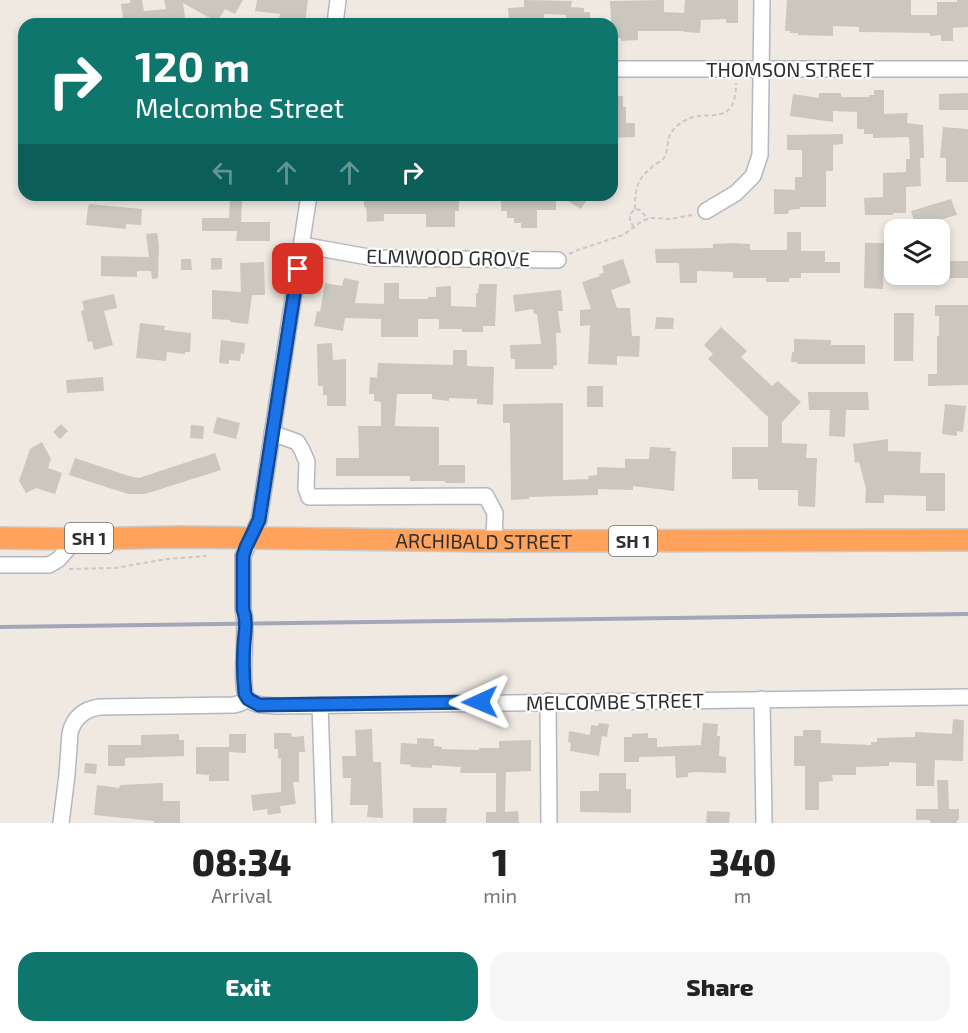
<!DOCTYPE html>
<style>
body{margin:0;font-family:"Exo 2",sans-serif;background:#f6f6f6;color:#222;height:100vh;display:flex;flex-direction:column;font-size:22px;white-space:nowrap}
*{box-sizing:border-box;margin:0}
p{font-size:20px;color:#767676}
.icon{flex:none;width:33px;height:33px;fill:none;stroke:currentColor;stroke-width:2;stroke-linecap:round;stroke-linejoin:round}
.map{position:relative;height:823px;overflow:hidden}
.sheet{display:flex;flex-direction:column;background:#fff;flex:1}
.sheet>*{flex:none}
.top-card{position:absolute;left:18px;top:18px;width:600px;height:183px;border-radius:18px;box-shadow:0 3px 9px #0003;background:#0f766e;color:#fff;overflow:hidden}
.controls{position:absolute;left:884px;top:219px;display:grid;gap:12px}
.controls a{display:grid;place-items:center;width:66px;height:66px;border-radius:12px;background:#fff;box-shadow:0 3px 9px #0003;font-size:30px}
.pin{position:absolute;display:grid;place-items:center;width:51px;height:51px;color:#fff;margin:-26px;border-radius:12px;box-shadow:0 3px 9px #0006}
.me{position:absolute;width:66px;margin:-33px;rotate:269deg;stroke-linejoin:round;filter:drop-shadow(0 0 4px #0008)}
.turn{display:flex;align-items:center;gap:21px;height:126px;padding:0 18px;font-size:27px}
.turn .icon{width:78px;height:78px;stroke-width:2.5}
.turn b{display:block;font-size:42px;line-height:51px}
.lanes{display:flex;align-items:center;height:57px;padding:0 18px;background:#0003;justify-content:center;gap:30px;direction:ltr}
.lanes .off{opacity:.35}
.eta{display:flex;justify-content:space-evenly;align-items:center;height:102px;text-align:center}
.eta b{font-size:36px;font-weight:800;line-height:42px}
.button{display:flex;gap:12px;margin-top:auto;padding:12px 18px}
.button a{flex:1;height:69px;border-radius:18px;background:#0f766e;color:#fff;font-size:24px;font-weight:800;line-height:69px;text-align:center}
.button a+a{background:#f6f6f6;color:#222}
.map>svg:first-child{display:block}
</style>
<div class="map">
<svg width="968" height="823" viewBox="0 0 968 823">
<rect width="100%" height="100%" fill="#efe9e1"/>
<path fill="#cbc7bf" d="M130 0H142L144 11 166 9 164 0H243L235 14 225 9 217 22 183 3 186 24H124L121 4 130 3Z
M257 0H308L305 24H278L280 14 255 11Z
M524 0 572 1 571 7 584 8V12H590V24H566V15L544 14V24H522V21H509L508 8 524 7Z
M664 0V12L684 13 685 0H738V23H726V19L701 20 700 33 684 32V31H638V40L621 41V38H612L610 1Z
M787 0H911V15H937V2H957V0H968V27L953 28V41H941V35L930 36V33L859 32V27L833 26V36L798 35V33H790V31H785Z
M874 90H884V114L908 113 907 123 923 125 924 158H920L921 186 906 187V213H893V215H865L864 198 883 197V173L906 172V159H910L909 137 873 138V134H864V129H857V112L833 111V122L790 116 793 94 819 98V93H841V97H869V95H874Z
M968 93V110H939V94Z
M612 96H623V107H626V123H635V137L612 138Z
M943 127 968 129V182H946V158H940Z
M843 134V144L833 145V171H826V207H800V209L789 210 788 214H774V189L795 190V177H802V150H787V135Z
M364 195H384V200H459V211H455V227H426V214H384V221L367 222 366 207H364Z
M535 195H556V210H537V228H521V223H514V218H507V211H501V199H535Z
M558 195H590L581 209Z
M230 199 242 200 241 222H270V241H236L237 231H202V218H229Z
M951 199 957 215 916 227 911 211Z
M89 204 142 209 141 225 126 224V229L86 225 88 206H89Z
M787 232H801V251H825V262H840V273H801V278H789V282H766V278H733V272L697 271V283H680L679 263H656L655 249 713 248V244L733 243 750 244V250H787Z
M157 233 159 245 158 278 152 279 151 271H137V277L101 276V256L149 257 146 234Z
M865 243H884L883 289 864 288Z
M211 258H222V269L211 270Z
M181 259H191L192 270H181Z
M623 259 631 283 611 290 617 308H630L632 336H640L639 357 617 356V365L588 364 590 325 580 326V310L591 309 582 282 600 276 599 274 604 273 602 266Z
M949 261H968V278H949Z
M264 262 265 295H252L248 324 230 322V320L212 319V290L241 292 240 263Z
M344 278 359 281 355 303 384 304V283H399V299H428V297H436V287L451 286V306L476 307V293H478L479 284H497L495 326H483V332H462V329H439V319H418V337H381V319L345 318 343 331 314 326 317 311 320 312 325 283 342 286Z
M561 290 563 311H558L561 333H556L557 365 553 366V369H515V359H511L510 345 541 344 537 314H534L533 309 515 312 513 295Z
M114 294 117 308 104 311 113 345 94 350 92 341 88 342 81 311 84 310 82 301Z
M935 305H968V385L928 386V374H937V336H939V316H935Z
M894 313H914L913 361H894Z
M656 317 674 318 673 329H655Z
M140 323 165 326 164 330 191 333 190 352H185V354L167 352 166 361 136 358Z
M721 327 747 351 741 357 772 386 778 381 801 402 782 422V443L807 444 806 458H817L815 507 798 506V490H758V479H732V447H768V417L708 359 713 354 704 345Z
M794 339 831 340V345H865V364H797V362H791L792 352H794Z
M221 340 245 343 244 354 241 353 240 361 229 360V364L219 363Z
M332 343 333 360 346 359V406H327V395H323V386H318L317 344Z
M453 350H467V366L494 367 493 405 477 404V399L449 398V401L432 399V394H397L395 426 439 427V465H465V483H445V481H410V476H336V458H359L358 426H381V402L374 401V394H369L370 377 377 378 378 363 453 365Z
M103 377 104 391 67 393 66 380Z
M587 386H603V407H587Z
M808 392H868L869 410H846L845 437 829 436 830 410H809Z
M563 403V480L589 479 588 476 597 475V467L625 468V459H649L650 447 671 448 670 451H676L674 491 633 486V490L598 489V495L529 497V499L511 500 510 423H503V404Z
M945 404 966 406 963 432 957 431V436L942 434Z
M217 417 240 423 236 439 213 433Z
M61 424 68 431 60 439 53 432Z
M191 425 204 426 203 439 190 438Z
M888 439V451L921 452 920 473H945V511H926V496L884 495V503H865L866 489 859 462 855 463 853 444Z
M42 442 51 459 48 468 62 473 55 494 36 488 26 493 19 481 30 449Z
M215 453 221 470 145 494H128L69 475 75 458 129 476 139 478Z
M953 719 964 720 963 761 935 760 934 786H916V763L889 762V766L856 767V775H832L833 781 819 782V810H805V766H794V736H803V730H821V743L871 745V742H877V738L915 737V732L952 734Z
M599 723 609 724 607 737 602 736 599 756 570 751 571 743 568 742 569 731 590 735 591 725 598 726Z
M703 723 718 724 717 736H720L719 756 726 757V773L695 772 688 773V777L676 778 675 756 639 757V762H624V737H632V734L648 733V738H657V747L701 745Z
M372 729 373 762H381L383 818 367 817 368 805H350L351 778H343L342 756H356L355 730Z
M274 733H291L292 737 304 736 305 752H299V782H293L296 804 280 806 281 813 268 815 267 809 253 811 251 795 281 792V759L278 758V749H274Z
M179 734V740H184V756L125 758V766H108V745H141V735Z
M229 734H246V753L229 752Z
M417 738 434 739V746L442 747V749L479 750V748H499V741L531 740V771L506 772 505 812 518 811 519 823H486V812H496V773H460L461 767 432 765V768L411 767V765L400 764 401 743 417 744Z
M196 747H229V781H209V775L196 774Z
M85 763 97 764 96 774 84 773Z
M599 773H626V789H631V813L580 812V791H599Z
M937 780H948L949 809H959V820H957V823H930V820H916V809H938Z
M163 783V801H180V823H154V821L94 815 97 785 119 788 120 785Z
M413 808H447L446 823H413Z
M707 811 730 812 729 823H706Z"/>
<g fill="none" stroke-linecap="round" stroke-linejoin="round">
<defs>
<path id="minor" d="M335 24 338 0
M612 69H968
M309 195 259 520 243 556V609C249 628 238 688 248 699 255 706 265 705 275 706L968 697
M706 211 736 193 753 176 760 155 762 0
M302 245 374 258 558 260
M272 433 297 442 302 450 307 462 306 488 309 497 486 496 495 513 494 541
M0 565H49L59 559 76 539
M762 699 764 823
M548 701 549 823
M320 705 324 823
M61 823 67 775 70 733C74 717 85 709 100 707L234 705 241 703 248 699"/>
<g id="highway">
<path id="s1" d="M0 538 76 539 179 537 494 541 968 540"/>
</g>
</defs>
<use href="#minor" stroke="#b4b7c1" stroke-width="18"/>
<use href="#highway" stroke="#c9c9c9" stroke-width="24"/>
<path stroke="#c9c9c9" stroke-width="2" stroke-dasharray="4.5 3" stroke-linecap="butt" d="M635 209C635 191 636 180 651 168 655 163 662 162 665 156 667 152 667 147 668 142 669 133 675 126 684 121 707 107 736 130 736 83
M634 227 630 221V214L635 209 640 210 648 219
M569 254 578 250 623 235 642 221 651 218 670 219 692 215
M69 569 115 568 167 559 206 556"/>
<use href="#minor" stroke="#fff" stroke-width="15"/>
<use href="#highway" stroke="#ffa35c" stroke-width="21"/>
<path stroke="#a3a6b8" stroke-width="4" d="M0 627 968 614"/>
</g>
<g fill="none" stroke-linecap="round" stroke-linejoin="round">
<defs>
<path id="route" d="M298 269 259 520 246 547 243 556V609C247 621 245 631 244 644 243 660 243 677 245 694L248 699 259 705 480 702"/>
</defs>
<use href="#route" stroke="#114b97" stroke-width="15"/>
<use href="#route" stroke="#1a73e8" stroke-width="10"/>
</g>
<g text-anchor="middle" dominant-baseline="central" stroke-width="4.5" stroke-linejoin="round" paint-order="stroke">
<g fill="#fff" stroke="#6d6d6d" stroke-width="1.5">
<rect x="65" y="523" width="48" height="30" rx="4.5"/>
<rect x="609" y="526" width="48" height="30" rx="4.5"/>
</g>
<g font-size="18" font-weight="bold" fill="#2e2e2e">
<text x="89" y="538">SH 1</text>
<text x="633" y="541">SH 1</text>
</g>
<g font-size="20" fill="#2e2e2e" stroke="#fff">
<text x="790" y="69">THOMSON STREET</text>
<text transform="translate(448 257) rotate(1)">ELMWOOD GROVE</text>
<text stroke="none"><textPath href="#s1" startOffset="484">ARCHIBALD STREET</textPath></text>
<text transform="translate(615 701) rotate(-1)">MELCOMBE STREET</text>
</g>
</g>
</svg>
<div class="controls">
<a><svg class="icon" aria-label="layers" viewBox="0 0 24 24"><path d="M12 4l9 5-9 5-9-5zM3 14l9 5 9-5"/></svg></a>
</div>
<div class="pin" style="left:298px;top:269px;background:#d93025"><svg class="icon" aria-label="arrive" viewBox="0 0 24 24"><path d="M6 21V4h12l-3 4 3 4H6"/></svg></div>
<svg class="me" style="left:480px;top:702px" viewBox="-20 -20 40 40"><path d="M0-17L14 15 0 8-14 15z" fill="#1a73e8" stroke="#fff" stroke-width="4"/></svg>
<div class="top-card">
<div class="turn"><svg class="icon" aria-label="right" viewBox="0 0 24 24"><path d="M7 20v-9h11M14 6l5 5-5 5"/></svg><div><b>120 m</b>Melcombe Street</div></div>
<div class="lanes"><svg class="icon off" aria-label="left" viewBox="0 0 24 24"><path d="M17 20v-9H6M10 6l-5 5 5 5"/></svg><svg class="icon off" aria-label="ahead" viewBox="0 0 24 24"><path d="M12 20V5M6 11l6-6 6 6"/></svg><svg class="icon off" aria-label="ahead" viewBox="0 0 24 24"><path d="M12 20V5M6 11l6-6 6 6"/></svg><svg class="icon" aria-label="right" viewBox="0 0 24 24"><path d="M7 20v-9h11M14 6l5 5-5 5"/></svg></div>
</div>
</div>
<section class="sheet">
<div class="eta">
<div><b>08:34</b><p>Arrival</p></div>
<div><b>1</b><p>min</p></div>
<div><b>340</b><p>m</p></div>
</div>
<div class="button"><a>Exit</a><a>Share</a></div>
</section>
